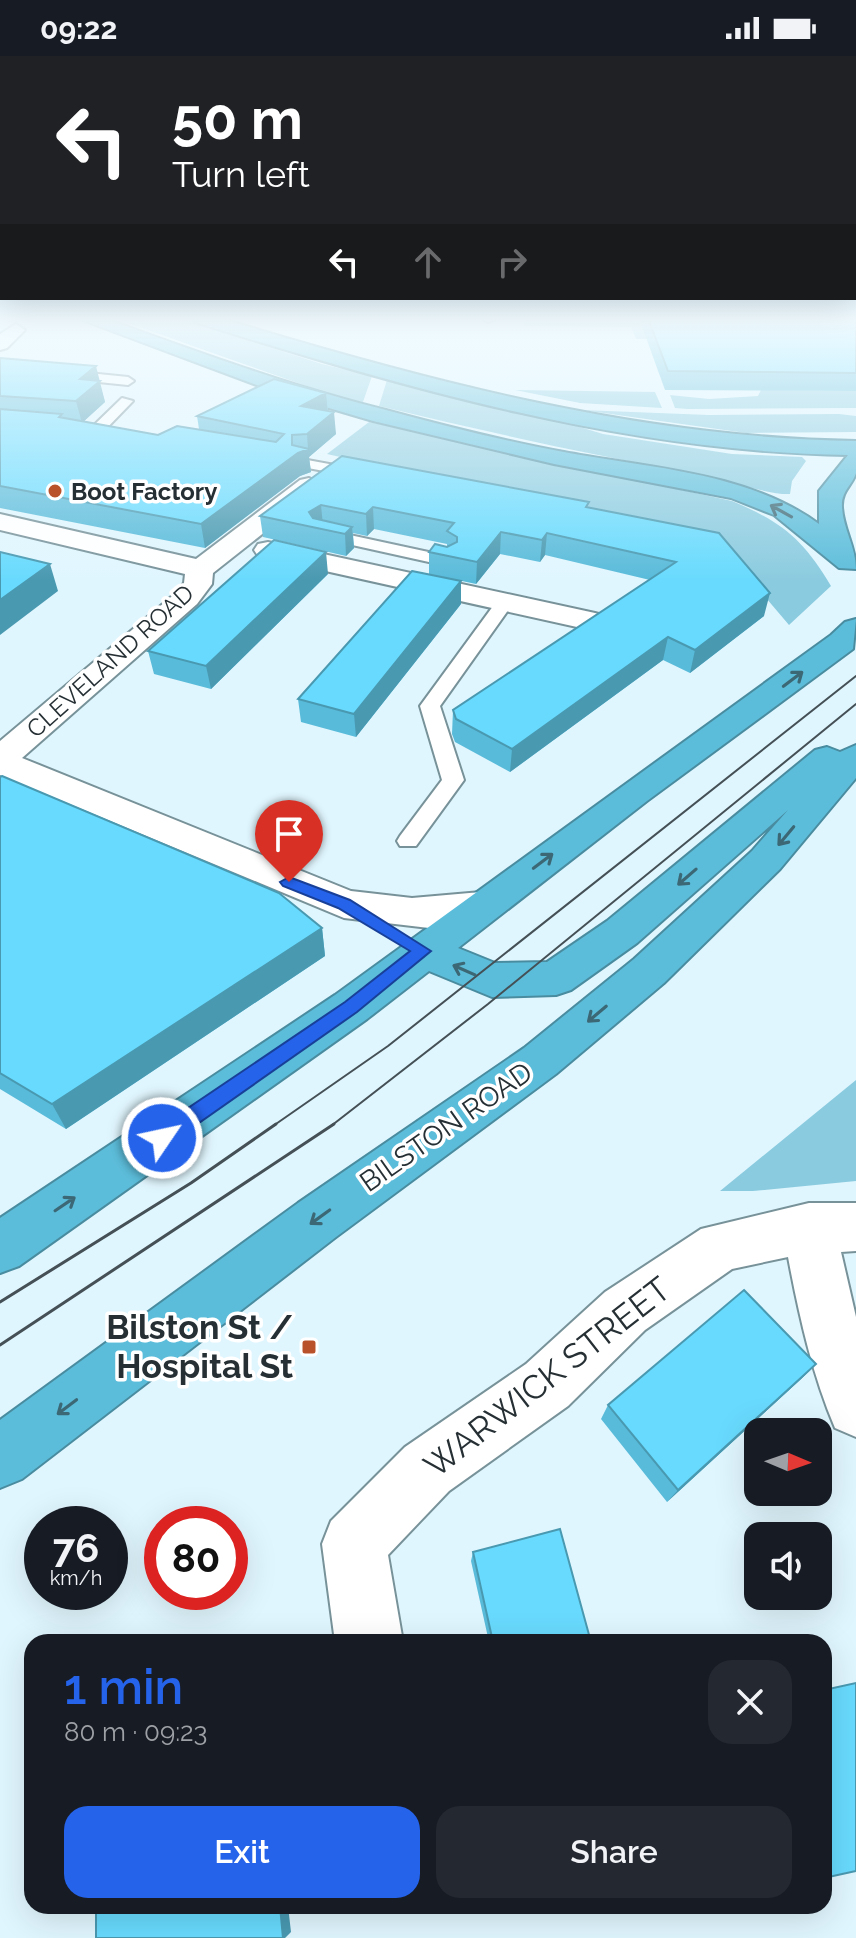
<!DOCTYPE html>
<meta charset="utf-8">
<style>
body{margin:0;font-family:Raleway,sans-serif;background:#242831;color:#f1f3f6;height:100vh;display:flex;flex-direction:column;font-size:30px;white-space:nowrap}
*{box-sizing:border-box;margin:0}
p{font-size:26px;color:#9ea1a6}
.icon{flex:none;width:44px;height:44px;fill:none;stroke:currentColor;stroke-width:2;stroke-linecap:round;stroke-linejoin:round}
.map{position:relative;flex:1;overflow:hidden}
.side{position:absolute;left:24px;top:1578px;width:808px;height:280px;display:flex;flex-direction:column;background:#171b24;border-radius:24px;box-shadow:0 8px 32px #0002}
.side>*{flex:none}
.banner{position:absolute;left:0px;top:0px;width:856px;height:244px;box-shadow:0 8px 32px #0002;background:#202124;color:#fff;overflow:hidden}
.needle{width:52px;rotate:92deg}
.fabs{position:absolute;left:744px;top:1362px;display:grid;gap:16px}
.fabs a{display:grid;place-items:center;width:88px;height:88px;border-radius:16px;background:#171b24;box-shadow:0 8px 32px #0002;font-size:40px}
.speed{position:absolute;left:24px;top:1450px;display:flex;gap:16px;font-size:40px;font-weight:700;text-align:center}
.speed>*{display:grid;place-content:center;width:104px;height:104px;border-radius:50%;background:#171b24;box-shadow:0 8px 32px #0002;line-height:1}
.speed small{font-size:20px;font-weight:400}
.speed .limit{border:12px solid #d22;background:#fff;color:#111}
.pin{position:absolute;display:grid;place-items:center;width:68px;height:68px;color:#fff;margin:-82px -34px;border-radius:50% 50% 50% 0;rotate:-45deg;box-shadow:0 0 8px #0007}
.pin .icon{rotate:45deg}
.me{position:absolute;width:88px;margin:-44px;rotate:56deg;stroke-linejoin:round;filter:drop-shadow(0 0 6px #0008)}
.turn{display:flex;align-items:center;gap:28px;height:168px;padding:0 40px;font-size:36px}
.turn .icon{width:104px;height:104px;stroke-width:2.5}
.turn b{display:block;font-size:56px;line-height:68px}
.lanes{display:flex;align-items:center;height:76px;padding:0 40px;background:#0003;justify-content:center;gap:40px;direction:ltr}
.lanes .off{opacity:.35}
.round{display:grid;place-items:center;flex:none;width:84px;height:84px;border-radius:24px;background:#242831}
.summary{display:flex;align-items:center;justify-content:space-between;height:136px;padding:0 40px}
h1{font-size:48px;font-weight:600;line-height:60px;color:#2563eb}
.button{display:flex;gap:16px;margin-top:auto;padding:16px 40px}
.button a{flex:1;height:92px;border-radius:24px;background:#2563eb;color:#fff;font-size:32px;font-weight:600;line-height:92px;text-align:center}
.button a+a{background:#242831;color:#f1f3f6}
.status{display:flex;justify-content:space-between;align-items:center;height:56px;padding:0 40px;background:#171b24;direction:ltr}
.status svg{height:22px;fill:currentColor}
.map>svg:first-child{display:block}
</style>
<div class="status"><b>09:22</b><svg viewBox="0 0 49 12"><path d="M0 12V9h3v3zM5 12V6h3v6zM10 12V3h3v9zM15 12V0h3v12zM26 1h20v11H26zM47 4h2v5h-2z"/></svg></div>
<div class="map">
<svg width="856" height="1882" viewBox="0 0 856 1882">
<rect width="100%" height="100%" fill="#e0f6fe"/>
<path fill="#8bcbdf" d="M114 262H178L322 308 372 320 363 346 343 343Z
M538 262H617L642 266 669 283H636L631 271 524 270 523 265Z
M387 324 537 358 603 378 732 398 802 401 806 405 792 425 790 438C769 439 726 424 701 419 593 399 486 376 379 350Z
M515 334 655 336 662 352 580 347Z
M761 334 856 335V352L688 353 675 352 670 339 709 343 758 340Z
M582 354 709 359 839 358 856 360V376L746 377Z
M369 366 732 445C782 466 803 483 831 530L789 569 719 487 327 398Z
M856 1024V1125L753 1135H720Z"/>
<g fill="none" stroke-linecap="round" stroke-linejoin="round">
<defs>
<path id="lane" d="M499 262 488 266 483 263V262Z
M0 308 128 321 134 325 128 329 0 316Z
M122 342 133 345 101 378H91V372Z
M302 403 340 410 342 413 334 422H324V415L297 410V404Z
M322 473 447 500 455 505 447 510 316 481 314 478Z
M505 541 514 546 440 650 464 724 416 790H400L397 785 400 780 442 724 420 650 499 542Z"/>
<path id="street" d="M16 268 25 274 7 292 0 294V278Z
M309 422 321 429 318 434 213 517 212 528 197 548 22 702 351 835 412 842 481 836 495 841 501 851 495 861 429 872 344 862 0 719V685L177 536 184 527 185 518 0 474V458L196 503 300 424Z
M268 486 595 557 606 560 610 566 606 572 595 575 258 500 254 494 258 488Z
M809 1147H856V1195L841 1196 856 1261V1381L835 1372C812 1318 799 1259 788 1201L732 1213 645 1274 568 1350 449 1435 388 1499 403 1586H335L322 1488 331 1465 405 1391 526 1308 605 1236 701 1173Z"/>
<path id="highway" d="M77 262H103C196 295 289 330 386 354 445 370 504 385 564 396 649 412 748 416 819 468V435L848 399C626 396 405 332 195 266L193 262H220C426 325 640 382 856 385 856 394 856 409 856 417 852 430 841 435 842 451 843 473 856 491 856 513L839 512 774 459 731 442 554 408 373 365 278 337Z
M856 563 853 593 647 745 458 892 495 907 547 906 607 865 815 694 827 691 840 696 856 689V722L780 813 664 927 556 1018 336 1181 22 1423 0 1432V1364L298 1147 524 992 634 903 752 795 788 754 637 887 571 934 556 939 492 941 429 915 367 963 19 1210 0 1217V1162L335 939 831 579 845 566Z"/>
</defs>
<use href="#lane" stroke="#78929a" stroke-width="4"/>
<use href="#street" stroke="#78929a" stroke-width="4"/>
<use href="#highway" stroke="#498ca0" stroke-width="4"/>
<use href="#lane" fill="#fff" fill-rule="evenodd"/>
<use href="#street" fill="#fff" fill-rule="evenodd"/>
<use href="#highway" fill="#5cbdda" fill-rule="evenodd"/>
<path stroke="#445055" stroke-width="2" d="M273 1070 388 990 856 620
M331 1070 488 948 856 648"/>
<path stroke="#445055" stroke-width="3" d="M0 1246 191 1127 276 1068
M0 1289 334 1068"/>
</g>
<path fill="#59bbda" d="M639 262H856V335L665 334Z
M0 302 99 325 105 346 84 365 158 379 199 373 197 360 326 337 328 355 336 378 309 401 311 416 300 420 205 492 0 452Z
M342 400 588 451 764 560 690 617 663 604 510 716 455 686 452 678 453 654 650 524 545 499 540 506 500 498 476 528 429 518V496L447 491V488L374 473 367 480 353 477 354 492 346 500 263 481 260 460Z
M328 518 211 633 154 618 148 595Z
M461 548 356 681 301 666 298 643Z
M0 721 322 872 325 900 66 1073 0 1033Z
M816 1308 801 1323 667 1446 601 1363 608 1349Z
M473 1496 591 1586H489L471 1505Z"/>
<path fill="#4999b1" d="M96 310 105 346 82 367 76 345 80 323Z
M326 337 328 359 301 350Z
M334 356 336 378 309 401 311 416 300 420 205 492 201 468 292 379 294 399 308 393 307 378Z
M321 449 323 470 319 472 309 456Z
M373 451 374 473 367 480 366 458Z
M352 471 354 492 346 500 345 478Z
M501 476 500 498 476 528 477 506Z
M547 477 545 499 540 506 542 484Z
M326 496 328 518 211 633 206 610Z
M50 508 58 535 0 579V544Z
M461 525V548L356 681 354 658Z
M770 537 764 560 690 617 695 594Z
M668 581 663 604 510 716 512 693Z
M322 872 325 900 66 1073 52 1048Z
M816 1308 801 1323 667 1446 678 1434Z
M280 1850H288L291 1876 285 1882H283Z"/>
<path fill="#68dafd" stroke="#4999b1" stroke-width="2" d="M648 262H856V317L668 315Z
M0 302 96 310 80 323 100 325 76 345 0 340Z
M274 323 326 337 301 350 334 356 307 378 292 379V389L309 393 298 397 201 468 0 430V353L62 358 59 361 158 379 177 370 276 386 284 378 197 360Z
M342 400 589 446 586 451 719 477 770 537 695 594 668 581 512 693 456 663 453 654 676 506 547 477 542 484 501 476 477 506 429 496 435 488 447 491 457 486V481L447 475 454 467 373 451 366 458 321 449 309 456 313 462 352 471 345 478 260 460Z
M274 484 326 496 206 610 148 595Z
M0 496 50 508 0 544Z
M412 515 461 525 354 658 298 643Z
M2 720 279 837 322 872 52 1048 0 1017V721Z
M744 1234 816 1308 678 1434 608 1349Z
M560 1473 591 1586H493L473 1496Z
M856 1627V1815L824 1822V1634Z
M96 1850H280L283 1882H96Z"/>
<defs><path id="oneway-shaft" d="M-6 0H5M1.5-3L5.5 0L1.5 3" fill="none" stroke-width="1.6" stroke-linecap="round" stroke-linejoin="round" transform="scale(2)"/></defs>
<g stroke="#3c6876">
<use href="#oneway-shaft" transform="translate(781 455) rotate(-151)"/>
<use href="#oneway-shaft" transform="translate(793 623) rotate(-37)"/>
<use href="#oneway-shaft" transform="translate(786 780) rotate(130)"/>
<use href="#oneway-shaft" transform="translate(543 805) rotate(-37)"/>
<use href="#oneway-shaft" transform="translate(687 821) rotate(139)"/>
<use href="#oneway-shaft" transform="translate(464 914) rotate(-156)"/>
<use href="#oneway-shaft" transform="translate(597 958) rotate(140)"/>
<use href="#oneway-shaft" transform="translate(65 1148) rotate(-34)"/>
<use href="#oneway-shaft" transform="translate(320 1161) rotate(144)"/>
<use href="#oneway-shaft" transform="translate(67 1351) rotate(143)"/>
</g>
<linearGradient id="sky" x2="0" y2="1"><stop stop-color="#65b6e2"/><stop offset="0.5" stop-color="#f1fbff"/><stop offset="1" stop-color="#f1fbff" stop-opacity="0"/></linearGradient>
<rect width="856" height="525" fill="url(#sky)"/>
<path fill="#2563eb" stroke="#184099" stroke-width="2" d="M289 821 350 844 431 895 357 956 169 1088H154L151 1082 154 1075 345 946 410 895 338 852 283 830 280 826Z"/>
<g fill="#b9522a" stroke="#fff" stroke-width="3">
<circle cx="55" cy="435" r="8"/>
<rect x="301" y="1283" width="16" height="16" rx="4"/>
</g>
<g text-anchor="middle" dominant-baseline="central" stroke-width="7" stroke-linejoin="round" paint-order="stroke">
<g font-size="24" font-weight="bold" fill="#263034" stroke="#fff" text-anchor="start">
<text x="71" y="435">Boot Factory</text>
</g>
<g font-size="24" fill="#263034" stroke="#fff">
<text transform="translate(110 605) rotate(-42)">CLEVELAND ROAD</text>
</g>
<g font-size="28" fill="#263034" stroke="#fff">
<text transform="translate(446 1071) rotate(-35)">BILSTON ROAD</text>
</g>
<g font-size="34" font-weight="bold" fill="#263034" stroke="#fff" text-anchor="end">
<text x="293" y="1271">Bilston St /<tspan x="293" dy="39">Hospital St</tspan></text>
</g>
<g font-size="34" fill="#263034" stroke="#fff">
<text transform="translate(547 1321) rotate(-38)">WARWICK STREET</text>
</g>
</g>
</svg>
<div class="fabs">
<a><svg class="needle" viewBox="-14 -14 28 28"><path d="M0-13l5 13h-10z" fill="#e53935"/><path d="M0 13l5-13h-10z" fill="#9ea1a6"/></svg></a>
<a><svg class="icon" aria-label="sound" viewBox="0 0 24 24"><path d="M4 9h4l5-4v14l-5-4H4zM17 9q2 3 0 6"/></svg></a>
</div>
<div class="speed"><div>76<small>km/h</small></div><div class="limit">80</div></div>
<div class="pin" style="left:289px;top:826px;background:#d93025"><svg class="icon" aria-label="arrive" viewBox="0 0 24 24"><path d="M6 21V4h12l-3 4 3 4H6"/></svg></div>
<svg class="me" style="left:162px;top:1082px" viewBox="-20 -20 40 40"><circle r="17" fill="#2563eb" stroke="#fff" stroke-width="3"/><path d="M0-11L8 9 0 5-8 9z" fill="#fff"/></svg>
<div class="banner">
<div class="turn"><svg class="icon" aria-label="left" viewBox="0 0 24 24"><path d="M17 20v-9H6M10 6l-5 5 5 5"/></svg><div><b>50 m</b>Turn left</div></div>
<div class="lanes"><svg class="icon" aria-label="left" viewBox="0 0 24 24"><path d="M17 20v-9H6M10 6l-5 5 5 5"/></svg><svg class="icon off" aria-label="ahead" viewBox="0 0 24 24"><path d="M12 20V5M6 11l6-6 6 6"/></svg><svg class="icon off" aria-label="right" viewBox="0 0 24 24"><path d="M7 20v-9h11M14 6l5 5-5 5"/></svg></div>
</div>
<section class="side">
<div class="summary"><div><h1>1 min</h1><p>80 m · 09:23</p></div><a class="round"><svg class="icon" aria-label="close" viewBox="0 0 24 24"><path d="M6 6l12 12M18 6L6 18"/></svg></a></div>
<div class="button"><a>Exit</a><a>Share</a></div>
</section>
</div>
